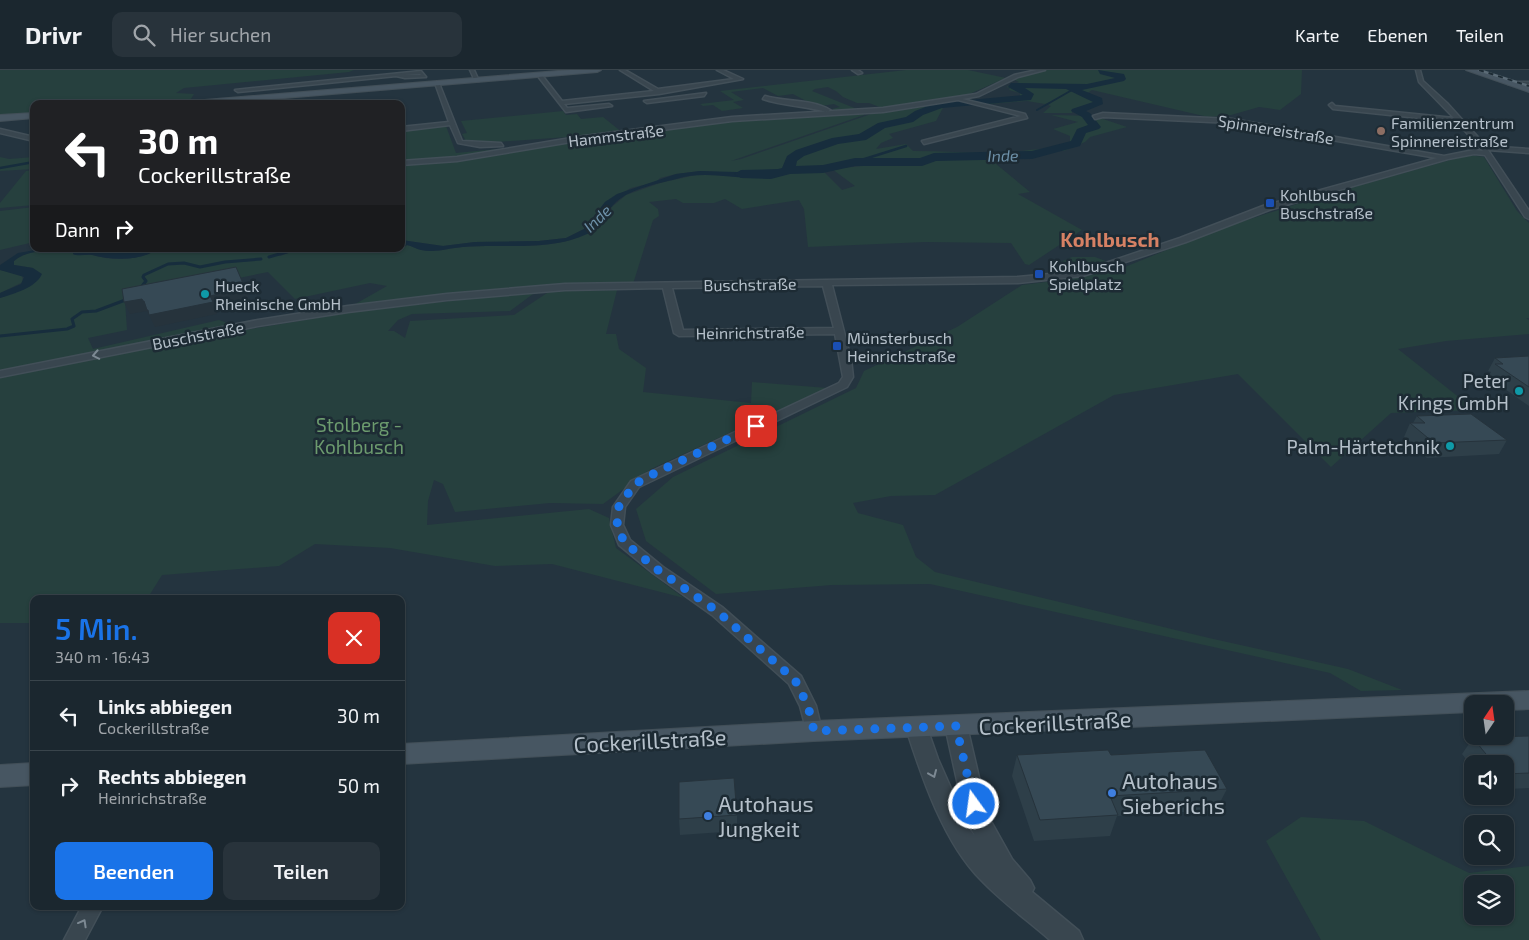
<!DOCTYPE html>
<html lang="de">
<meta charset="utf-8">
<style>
body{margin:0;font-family:"Exo 2",sans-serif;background:#28333b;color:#f1f3f6;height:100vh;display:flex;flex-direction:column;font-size:19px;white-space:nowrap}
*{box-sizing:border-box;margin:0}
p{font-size:16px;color:#a0a5aa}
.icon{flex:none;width:28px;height:28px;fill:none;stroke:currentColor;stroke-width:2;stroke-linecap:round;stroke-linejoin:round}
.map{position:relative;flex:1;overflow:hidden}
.panel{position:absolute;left:30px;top:525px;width:375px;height:315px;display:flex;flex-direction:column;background:#1b272f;border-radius:10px;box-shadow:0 1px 4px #0004,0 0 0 1px #39444b}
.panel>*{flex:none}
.hud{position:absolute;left:30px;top:30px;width:375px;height:152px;border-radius:10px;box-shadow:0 1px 4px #0004,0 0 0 1px #39444b;background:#202124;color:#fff;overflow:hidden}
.needle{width:32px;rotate:13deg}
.controls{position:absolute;left:1464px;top:625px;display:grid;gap:10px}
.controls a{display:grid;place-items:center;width:50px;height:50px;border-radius:10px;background:#1b272f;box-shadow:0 1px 4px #0004,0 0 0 1px #39444b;font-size:25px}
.pin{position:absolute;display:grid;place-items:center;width:42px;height:42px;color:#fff;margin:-21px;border-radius:10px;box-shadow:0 2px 8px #0006}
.me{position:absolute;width:55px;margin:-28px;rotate:346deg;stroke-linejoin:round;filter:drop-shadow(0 0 4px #0008)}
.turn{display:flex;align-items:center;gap:18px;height:105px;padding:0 25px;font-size:22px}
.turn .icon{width:65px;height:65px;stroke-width:2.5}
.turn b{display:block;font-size:35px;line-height:42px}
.then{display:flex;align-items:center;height:48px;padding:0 25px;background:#0003;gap:10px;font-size:19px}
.round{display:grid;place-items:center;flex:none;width:52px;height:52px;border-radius:10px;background:#28333b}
.head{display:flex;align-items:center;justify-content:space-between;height:85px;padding:0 25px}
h1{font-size:30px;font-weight:600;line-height:38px;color:#1a73e8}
.action{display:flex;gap:10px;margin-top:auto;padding:10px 25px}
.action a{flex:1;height:58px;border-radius:10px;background:#1a73e8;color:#fff;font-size:20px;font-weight:600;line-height:58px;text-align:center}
.action a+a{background:#28333b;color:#f1f3f6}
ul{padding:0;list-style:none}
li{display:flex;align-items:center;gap:15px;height:70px;padding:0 25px;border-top:1px solid #39444b}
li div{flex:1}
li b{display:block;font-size:19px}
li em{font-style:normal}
header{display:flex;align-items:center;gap:30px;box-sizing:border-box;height:70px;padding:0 25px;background:#1b272f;border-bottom:1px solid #39444b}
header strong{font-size:24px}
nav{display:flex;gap:28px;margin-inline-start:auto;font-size:18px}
.search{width:350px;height:45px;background:#28333b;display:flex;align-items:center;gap:12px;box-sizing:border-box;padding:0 18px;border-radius:10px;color:#a0a5aa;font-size:19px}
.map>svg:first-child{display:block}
</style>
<header>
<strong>Drivr</strong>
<div class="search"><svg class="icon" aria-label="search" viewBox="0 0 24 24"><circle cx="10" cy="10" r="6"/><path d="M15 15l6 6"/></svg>Hier suchen</div>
<nav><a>Karte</a><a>Ebenen</a><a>Teilen</a></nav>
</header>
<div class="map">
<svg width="1529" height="870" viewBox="0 0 1529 870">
<rect width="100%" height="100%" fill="#24343f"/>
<path fill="#26403e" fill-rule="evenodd" d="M0 0H354L349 2 184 18 176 23 194 24 189 32 34 34V44L0 47Z
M906 0H968L1006 8 967 25 885 39 869 33H857L843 27 836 21 828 17 815 19 812 21 857 39 873 40 837 42 832 39 840 37 834 34 821 36 810 33 793 24 778 26 763 18 731 22 744 30 733 32 743 38 722 41 713 35 703 36 700 34 734 30 720 21Z
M1045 0H1302L1301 24 1280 40 1259 37 1231 45 1208 47 1092 20 1086 24 1095 29 1096 33 1072 41V43H1043L1051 36 1048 35 1052 32H1050L1045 34 1027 31 989 34 969 31 1020 27V23L1009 20 1010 18 1006 17 1019 12 1013 9Z
M945 34 936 51 889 64 893 68 881 73 876 79 906 74 913 81C941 81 970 83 999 83 1019 83 1038 76 1057 81L996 94 1030 122 1018 124 1082 160 1029 195 1025 194 1011 173 925 172 808 177 804 139 799 130 742 139 725 129 714 133H683L676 129 649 132 658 139 659 146 653 150 633 214 573 215 468 221 466 224 350 237 387 216 370 213 295 229 268 202 125 231 127 260 88 268 93 279 219 250 236 256 239 261 353 242 537 221 510 241 412 244 398 250 388 261H394L405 268 410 251 514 245 550 221 617 220 606 264H616L619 279 646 298 643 322 751 333 752 312 827 318 651 399 603 434 550 433 455 442 443 414 434 410 428 431 427 455 589 439 609 448 616 478 684 528 552 494 495 496 390 478 315 474 279 496 162 505 147 529H34V553H0V308L80 291 0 302V228L25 218 33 200V198L14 195V191C29 178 55 181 74 181L73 184C79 186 86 183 93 185 112 191 139 191 158 179H293L277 185 280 186 299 179H401L407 175C412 176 417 179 422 180 435 183 450 178 463 177 500 174 539 180 574 169L626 125 660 113 700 104 763 108 786 102 738 103 700 101 676 104 660 108 656 112 631 118 605 132 584 159 566 168 539 171 475 172 443 176 401 170V60L446 56 456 83 587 70 735 50 865 42 864 45 731 91 741 89 871 44ZM861 90 873 95 832 99 855 116 842 120 822 100H797Z
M563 41 566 45 577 44 581 49 603 47 623 63 483 73 466 71 462 64 467 63 461 51Z
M1051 45 1094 46 1127 57 1090 67 1085 72 1064 81 1054 77 1070 73V66L1053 59 1078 52Z
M1468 85 1484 87 1517 141 1529 153V248H1526L1529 250V264L1446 271 1398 279 1475 340 1391 343 1331 397 1238 304 1114 325 935 425 891 426 853 433 858 443 903 455 916 487 935 502 1209 568 1348 599 1402 620 1361 621 1330 603 930 514 832 515 716 524 646 471 636 439 673 407 856 318 864 301 957 257 1022 215 1070 209 1120 199 1216 160 1325 125Z
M0 87 9 89 34 87V99L0 101Z
M34 100V135L0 138V133L26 101Z
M34 137V172L0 180V141Z
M1072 187H1095L1108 192 1052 204 1047 201 1056 194Z
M0 200 22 205 23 212 0 223Z
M1301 747 1364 751 1469 803 1529 796V870H1321L1266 771ZM1472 814H1505V846H1472Z"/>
<path fill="#172d3d" d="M700 101 770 103 777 105C744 114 712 98 676 109 657 114 632 118 616 132 607 140 603 155 593 161 553 183 505 173 462 177 449 178 435 183 421 180 416 179 412 176 407 175L401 178V170L443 176 475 172 539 171 566 168 584 159 605 132 617 124 676 104Z
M41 179H79L84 180 82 182 103 180 130 183 142 179H158C139 192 111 190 92 185 85 184 79 187 73 184L74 181C55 180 29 178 14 191V195L33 198 42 204C36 218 13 224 0 228V223L21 214 24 207 0 200V195L18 183Z"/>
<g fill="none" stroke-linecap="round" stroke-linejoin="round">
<path stroke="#172d3d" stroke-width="2" d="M1037 40 1072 20"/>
<path stroke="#172d3d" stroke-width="2.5" d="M855 92 906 76
M0 98 34 92"/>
<path stroke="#172d3d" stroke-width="3" d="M269 187 297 179
M139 220 146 211 143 207 144 205 168 194 184 193 200 197 225 192 261 189
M0 266 67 259 74 256 72 249 82 242 96 241 128 229"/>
<path fill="#172d3d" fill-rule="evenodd" d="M1098 0 1124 4 1126 9 1124 11 1082 20 1102 28 1103 34 1086 41 1090 43 1101 57 1099 59 1086 63 1080 76 1032 89 936 91 922 96H855L823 103 790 104 771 109 741 108 734 104 741 100 778 99 782 98 787 86 796 80 832 68 859 64 878 53 906 47 915 41 936 33 1023 25 1008 17 1011 13 1087 14 1115 8 1100 4ZM1025 18 1066 19 1093 32 1072 39 1071 41 1082 47 1088 55 1077 59 1071 71 1032 81 934 83 920 88H855L823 95 796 96 797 91 804 86 838 74 866 70 885 58 913 52 923 45 942 38 1031 30 1034 24Z"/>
<defs>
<path id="minor" d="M470 0H474L479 11H475Z
M620 0H625L658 19 734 9 717 0H723L743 9 659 24 564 34 567 38 609 34 612 36 566 42 537 5 541 4 562 31 654 21Z
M852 0H858L862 3 858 4Z
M1037 0H1045L1018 7 979 26 962 29 1025 44 1027 48 924 74 922 71 1021 46 958 30 883 42 732 51 577 71 457 91 401 95V91L457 87 577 67 732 47 883 38 976 24 1014 5Z
M1416 0H1420L1423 11 1447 33 1486 76 1529 79V83L1488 80 1529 141V149L1525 147 1485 85 1474 84 1448 89 1269 140 1186 172 1083 206 1018 213 832 215 851 289 853 307 847 317 639 417 625 437 623 455 630 470 663 497 722 537 801 606 816 636 822 661 820 666 814 668 808 666 800 636 789 614 712 545 653 503 619 475 611 455 613 437 631 411 839 313 843 307 835 264 679 266 674 263 663 218 565 220 447 230 348 242 258 256 0 307V301L258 250 348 236 447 224 565 214 1018 207 1082 201 1180 168 1263 136 1437 88 1232 53 1103 47 1095 49 1093 46 1103 43 1232 49 1444 86 1474 80 1483 81 1457 52 1333 39 1329 35 1332 33 1335 36 1454 48 1419 12ZM823 216 834 258 683 260 672 218Z
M421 1 426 7 405 8 396 6 238 22 235 20ZM420 4 421 5H404Z
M437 12 439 13 462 71 501 73 503 76 480 77 458 73 450 55 401 61V57L449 52 435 13Z
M1510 12H1529V14H1508Z
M706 23 704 26 647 33 644 31Z
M765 26C785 32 812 29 830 40L827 42C806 36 784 36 763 29Z
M328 31 326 34H304L307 32Z
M0 59 34 67V71L0 63Z
M82 836H103L85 870H64Z"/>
<path id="tertiary" d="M956 648 964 650 967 656 988 746 1012 789 1030 810 1034 818 1032 822 1079 861 1083 870H1050C1027 850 1002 832 981 810 944 773 922 708 906 658L909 652 917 650 925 652 938 689 969 759 975 766 965 747 945 656 948 650Z"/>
<path id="secondary" d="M570 0H601L597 2 212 34H176L180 32Z
M1466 0H1477L1529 17V22Z
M34 43V48L0 51V45Z
M1529 621V639L1505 640V634H1472V642L814 671 401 694V674L814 651Z
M34 693V715L0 717V695Z"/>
</defs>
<use href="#minor" stroke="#424f58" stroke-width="3"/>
<use href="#tertiary" stroke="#424f58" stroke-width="3"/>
<use href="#secondary" stroke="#424f58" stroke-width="2"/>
<use href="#minor" fill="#39464f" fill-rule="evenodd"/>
<use href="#tertiary" fill="#39464f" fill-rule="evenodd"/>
<use href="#secondary" fill="#475662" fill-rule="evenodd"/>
<defs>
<path id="rail" d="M1479 0 1529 16"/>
</defs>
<use href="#rail" stroke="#5b6b76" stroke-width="2.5"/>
<use href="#rail" stroke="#1d2b34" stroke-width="2" stroke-dasharray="5" stroke-linecap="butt"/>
</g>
<path fill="#2e3f49" d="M1529 285V336L1488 307 1491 302 1488 301 1495 288 1528 286Z
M1417 346 1507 370 1499 384 1427 388 1404 367 1410 353H1413Z
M1529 666V718L1505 719V694H1472V697L1462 684 1473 668Z
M1017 685H1111L1227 719 1216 740 1117 746 1110 766 1034 771 1012 706Z
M737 745V761L680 765 679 749Z"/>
<path fill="#26333c" d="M245 218 250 230 215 238 217 244 155 257 147 241 130 244 124 232 142 229 210 226Z"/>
<path fill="#364955" stroke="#26333c" d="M236 197 245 218 210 226 213 232 149 245 148 240H147L144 231H143L142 229 124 232 122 219Z
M1529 286V317L1495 294H1503L1495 288Z
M1471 344 1507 370 1434 373 1410 353H1425L1417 346Z
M1529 666V703L1505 704V694H1494L1473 668Z
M1108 680 1111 685 1205 680 1227 719 1110 726 1118 745 1040 750 1017 685Z
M734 708 737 745 679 749V712Z"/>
<defs><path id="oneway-chevron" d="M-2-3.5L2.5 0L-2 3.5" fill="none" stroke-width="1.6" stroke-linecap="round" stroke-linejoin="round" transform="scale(1.25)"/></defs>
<g stroke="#7d8993">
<use href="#oneway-chevron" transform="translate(96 285) rotate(169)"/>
<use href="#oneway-chevron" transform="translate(933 704) rotate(67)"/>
<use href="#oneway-chevron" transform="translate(83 853) rotate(-61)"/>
</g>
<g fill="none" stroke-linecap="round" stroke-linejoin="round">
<path stroke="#1a73e8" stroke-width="9" stroke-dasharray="0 16.2" d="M756 356 657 402 635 414 619 436 617 455 624 472 658 500 717 541 795 610 808 636 814 661 956 656 974 734"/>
</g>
<circle fill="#8d6e63" stroke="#1d2b34" stroke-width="2" cx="1381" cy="61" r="5"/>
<g fill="#1a4fb4" stroke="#1d2b34" stroke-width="2">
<rect x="1265" y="128" width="10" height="10" rx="2.5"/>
<rect x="1034" y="199" width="10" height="10" rx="2.5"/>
<rect x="832" y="271" width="10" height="10" rx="2.5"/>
</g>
<g fill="#0f9aa8" stroke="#1d2b34" stroke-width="2">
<circle cx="205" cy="224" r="5"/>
<circle cx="1519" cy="321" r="5"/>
<circle cx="1450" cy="376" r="5"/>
</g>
<g fill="#3f7fe0" stroke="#1d2b34" stroke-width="2">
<circle cx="1112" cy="723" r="5"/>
<circle cx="708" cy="746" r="5"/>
</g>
<g text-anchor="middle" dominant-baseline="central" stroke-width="5" stroke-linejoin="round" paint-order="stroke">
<g font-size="16" fill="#b5c0ca" stroke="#1d2b34" text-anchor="start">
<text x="1391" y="52">Familienzentrum<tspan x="1391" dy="18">Spinnereistraße</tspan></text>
<text x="1280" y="124">Kohlbusch<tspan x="1280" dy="18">Buschstraße</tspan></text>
<text x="1049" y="195">Kohlbusch<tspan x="1049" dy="18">Spielplatz</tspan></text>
<text x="215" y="215">Hueck<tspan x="215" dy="18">Rheinische GmbH</tspan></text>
<text x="847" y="267">Münsterbusch<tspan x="847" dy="18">Heinrichstraße</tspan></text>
</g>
<g font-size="16" fill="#b5c0ca" stroke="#1d2b34">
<text transform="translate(1276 59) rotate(9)">Spinnereistraße</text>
<text transform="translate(616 65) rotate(-7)">Hammstraße</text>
<text transform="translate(750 214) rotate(-1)">Buschstraße</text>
<text transform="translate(750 262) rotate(-1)">Heinrichstraße</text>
<text transform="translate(198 265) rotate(-11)">Buschstraße</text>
</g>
<g font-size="16" font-style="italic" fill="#6e91a9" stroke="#1d2b34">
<text transform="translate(1003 85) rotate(-1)">Inde</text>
<text transform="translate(597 148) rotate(-44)">Inde</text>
</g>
<g font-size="19" fill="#b5c0ca" stroke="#1d2b34" text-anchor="end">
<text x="1509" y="310">Peter<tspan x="1509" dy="22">Krings GmbH</tspan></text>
<text x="1440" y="376">Palm-Härtetchnik</text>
</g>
<g font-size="19" fill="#6c9b6e" stroke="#1d2b34">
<text x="359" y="354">Stolberg -<tspan x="359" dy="22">Kohlbusch</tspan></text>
</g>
<g font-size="20" font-weight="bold" fill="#d68164" stroke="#1d2b34">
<text x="1110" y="169">Kohlbusch</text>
</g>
<g font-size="22" fill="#b5c0ca" stroke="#1d2b34">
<text transform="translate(1055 652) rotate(-3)">Cockerillstraße</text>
<text transform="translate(650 670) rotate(-3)">Cockerillstraße</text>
</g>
<g font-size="22" fill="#b5c0ca" stroke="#1d2b34" text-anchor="start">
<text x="1122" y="710">Autohaus<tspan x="1122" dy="25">Sieberichs</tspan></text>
<text x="718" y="733">Autohaus<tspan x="718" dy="25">Jungkeit</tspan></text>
</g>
</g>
</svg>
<div class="controls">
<a><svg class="needle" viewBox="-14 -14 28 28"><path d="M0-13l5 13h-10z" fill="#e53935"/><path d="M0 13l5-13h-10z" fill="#a0a5aa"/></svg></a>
<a><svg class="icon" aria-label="sound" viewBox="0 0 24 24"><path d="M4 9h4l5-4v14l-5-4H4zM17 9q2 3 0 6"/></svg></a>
<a><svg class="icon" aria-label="search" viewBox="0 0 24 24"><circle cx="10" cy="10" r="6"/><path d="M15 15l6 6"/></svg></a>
<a><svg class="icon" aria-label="layers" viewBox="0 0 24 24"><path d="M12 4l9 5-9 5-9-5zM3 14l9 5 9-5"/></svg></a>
</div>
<div class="pin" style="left:756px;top:356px;background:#d93025"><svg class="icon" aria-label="arrive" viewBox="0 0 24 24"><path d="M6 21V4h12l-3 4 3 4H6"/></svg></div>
<svg class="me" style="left:974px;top:734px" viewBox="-20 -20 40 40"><circle r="17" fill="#1a73e8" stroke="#fff" stroke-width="3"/><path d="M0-11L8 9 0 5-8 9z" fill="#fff"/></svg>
<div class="hud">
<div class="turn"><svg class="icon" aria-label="left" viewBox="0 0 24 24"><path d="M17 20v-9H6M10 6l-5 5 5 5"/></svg><div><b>30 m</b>Cockerillstraße</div></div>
<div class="then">Dann<svg class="icon" aria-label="right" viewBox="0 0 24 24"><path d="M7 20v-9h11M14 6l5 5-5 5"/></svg></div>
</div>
<section class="panel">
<div class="head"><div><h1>5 Min.</h1><p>340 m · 16:43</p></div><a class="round" style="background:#d93025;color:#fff"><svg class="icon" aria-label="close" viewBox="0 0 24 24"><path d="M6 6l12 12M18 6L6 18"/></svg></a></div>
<ul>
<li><svg class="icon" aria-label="left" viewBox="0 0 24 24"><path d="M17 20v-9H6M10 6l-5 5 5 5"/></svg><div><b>Links abbiegen</b><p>Cockerillstraße</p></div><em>30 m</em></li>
<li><svg class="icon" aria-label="right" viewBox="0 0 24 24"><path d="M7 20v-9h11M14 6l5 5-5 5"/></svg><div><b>Rechts abbiegen</b><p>Heinrichstraße</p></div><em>50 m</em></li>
</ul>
<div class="action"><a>Beenden</a><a>Teilen</a></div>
</section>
</div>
